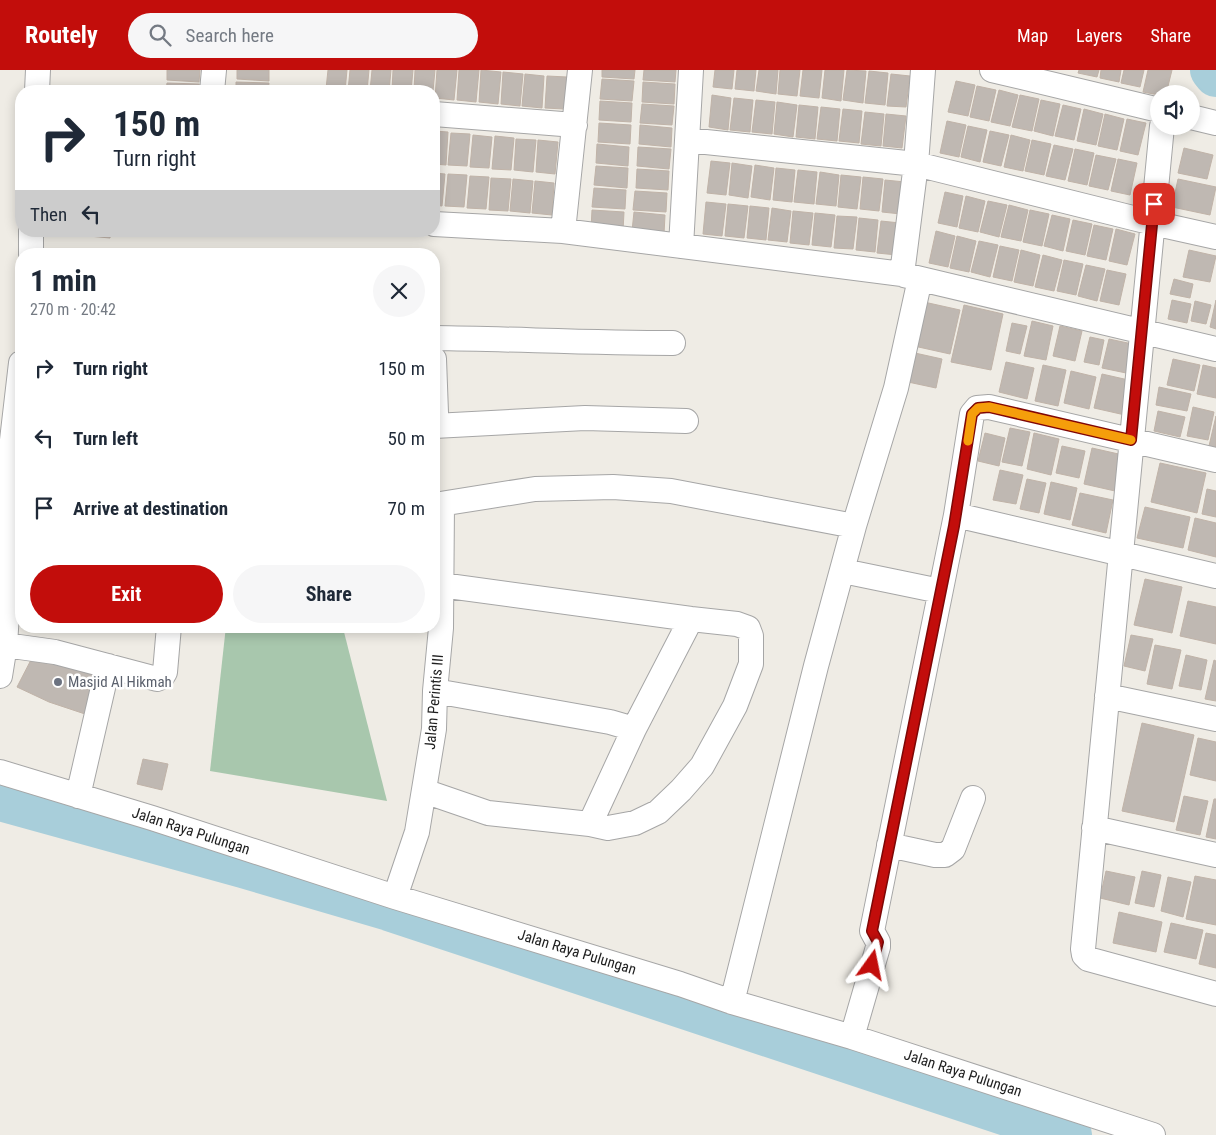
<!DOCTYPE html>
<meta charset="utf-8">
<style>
body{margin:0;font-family:"Roboto Condensed",sans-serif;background:#f6f6f7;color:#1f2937;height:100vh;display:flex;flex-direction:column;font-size:19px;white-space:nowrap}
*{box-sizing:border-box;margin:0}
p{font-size:16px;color:#747a83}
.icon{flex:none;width:28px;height:28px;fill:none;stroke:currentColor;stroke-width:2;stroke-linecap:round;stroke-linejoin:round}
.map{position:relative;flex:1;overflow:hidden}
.panel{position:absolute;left:15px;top:178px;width:425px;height:385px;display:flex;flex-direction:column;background:#fff;border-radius:20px;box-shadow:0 2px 12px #0003}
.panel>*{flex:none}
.top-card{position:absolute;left:15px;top:15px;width:425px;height:152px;border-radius:20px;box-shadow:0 2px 12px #0003;background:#fff;color:#1f2937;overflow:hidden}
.tools{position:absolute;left:1150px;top:15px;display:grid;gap:10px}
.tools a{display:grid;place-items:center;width:50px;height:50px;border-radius:50%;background:#fff;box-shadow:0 2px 12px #0003;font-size:25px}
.pin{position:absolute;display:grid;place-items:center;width:42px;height:42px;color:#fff;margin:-21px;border-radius:10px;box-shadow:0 2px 8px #0006}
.me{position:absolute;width:55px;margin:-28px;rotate:12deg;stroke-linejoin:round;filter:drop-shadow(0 0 4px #0008)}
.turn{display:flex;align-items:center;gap:18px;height:105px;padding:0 15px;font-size:22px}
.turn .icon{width:65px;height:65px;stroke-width:2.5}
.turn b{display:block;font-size:35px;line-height:42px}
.then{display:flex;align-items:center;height:48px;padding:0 15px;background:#0003;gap:10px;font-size:19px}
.round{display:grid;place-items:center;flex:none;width:52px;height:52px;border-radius:26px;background:#f6f6f7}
.overview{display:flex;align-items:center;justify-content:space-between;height:85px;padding:0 15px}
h1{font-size:30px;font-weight:700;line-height:38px}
.primary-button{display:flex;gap:10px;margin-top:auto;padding:10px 15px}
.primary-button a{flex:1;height:58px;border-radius:30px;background:#c20d0b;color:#fff;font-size:20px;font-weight:700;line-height:58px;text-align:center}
.primary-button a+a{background:#f6f6f7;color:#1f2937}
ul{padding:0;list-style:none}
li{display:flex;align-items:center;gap:15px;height:70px;padding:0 15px}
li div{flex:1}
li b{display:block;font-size:19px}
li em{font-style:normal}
header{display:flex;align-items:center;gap:30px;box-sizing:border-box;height:70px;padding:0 25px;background:#c20d0b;color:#fff}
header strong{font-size:24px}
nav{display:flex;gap:28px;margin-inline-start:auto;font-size:18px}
.search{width:350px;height:45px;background:#f6f6f7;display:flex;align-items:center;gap:12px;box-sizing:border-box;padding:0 18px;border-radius:28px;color:#747a83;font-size:19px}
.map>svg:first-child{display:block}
</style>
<header>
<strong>Routely</strong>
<div class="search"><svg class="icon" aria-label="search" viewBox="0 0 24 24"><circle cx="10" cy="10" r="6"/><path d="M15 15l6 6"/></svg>Search here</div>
<nav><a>Map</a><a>Layers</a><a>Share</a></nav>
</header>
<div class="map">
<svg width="1216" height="1065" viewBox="0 0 1216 1065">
<rect width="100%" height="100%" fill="#efece5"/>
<path fill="#a8c7ad" d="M226 556H300L344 562 387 731 210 701Z"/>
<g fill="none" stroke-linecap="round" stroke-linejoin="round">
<path stroke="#a8ceda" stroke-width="44" d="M1212 0 1216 5
M0 729 243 796 389 839 1070 1065"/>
</g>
<path fill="#bfb8b2" stroke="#c0b3a8" d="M167 0H200L199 12 167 10Z
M237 0H269V11L237 9Z
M328 0H347L345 21 326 19Z
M350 0H369L367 21H348Z
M372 0H391L389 21H370Z
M393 0H413L411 21H392Z
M415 0H435L433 21H414Z
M437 0H457L454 30 435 28Z
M459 0H479L476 32 457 30Z
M481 0 501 2 498 34 479 32Z
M602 0H635L634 9 602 7Z
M644 0H676L675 12 643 10Z
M715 0H734L732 19 713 17Z
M737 0H756L754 21 735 19Z
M759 0H778L776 24 756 21Z
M780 0H800L797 26 778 24Z
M803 0H822L819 28 800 26Z
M825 0H844L841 31 822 28Z
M847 0 866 1 863 33 843 30Z
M1079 0H1099L1097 7 1078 3Z
M1101 0H1121L1119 12 1100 8Z
M1124 0H1144L1140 17 1121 13Z
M1148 0H1172L1166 24 1159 25 1143 22Z
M869 1 888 3 885 35 865 33Z
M503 2 523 4 520 36 501 34Z
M525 4 544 6 542 38 522 36Z
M891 4 910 6 906 37 887 36Z
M547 6 567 7 564 39 545 38Z
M602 9 634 11 632 31 600 29Z
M956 11 975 15 968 46 948 42Z
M236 12 269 13 268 21H236Z
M643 12 675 14 674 34 642 32Z
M167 13 199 14 198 21H166Z
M977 16 996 20 989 51 970 47Z
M999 20 1018 25 1010 56 991 52Z
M712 25 731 28 728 60 709 57Z
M1020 25 1039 29 1032 61 1012 57Z
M734 28 753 30 750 62 730 60Z
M756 30 775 32 772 64 752 62Z
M1041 30 1060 34 1053 66 1034 61Z
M600 31 632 33 631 52 599 50Z
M777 32 797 35 793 67 774 64Z
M642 34 674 36 672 55 640 53Z
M799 35 818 37 815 69 796 67Z
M1063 35 1081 39 1074 70 1055 66Z
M821 37 840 39 837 71 817 69Z
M843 39 862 41 859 73 839 71Z
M1084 39 1103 44 1096 75 1077 71Z
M865 42 884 44 881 76 861 74Z
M886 44 906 46 902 78 883 76Z
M1105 44 1124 49 1117 80 1098 76Z
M1127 49 1146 53 1138 85 1120 81Z
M947 51 966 55 959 87 940 83Z
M599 53 631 55 630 74 598 72Z
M640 55 672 58 671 77 639 74Z
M968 56 987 60 980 92 961 87Z
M434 61 448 62 446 95 434 94Z
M990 61 1009 65 1001 96 983 92Z
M451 63 470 64 467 96 448 95Z
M473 65 492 67 489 98 470 97Z
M1011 65 1030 70 1023 101 1004 97Z
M495 66 514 68 511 100 492 99Z
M516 69 536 70 533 102 514 100Z
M538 70 558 72 555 104 536 102Z
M1032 70 1051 74 1044 105 1025 101Z
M597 74 629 77 628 96 596 93Z
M1054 75 1073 79 1065 110 1046 106Z
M638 77 671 79 669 99 637 96Z
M1184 78 1213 85 1207 109 1178 103Z
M1075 79 1094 83 1087 115 1068 111Z
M1096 85 1116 89 1108 120 1089 116Z
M1118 89 1137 93 1130 125 1111 121Z
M711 91 730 93 726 125 707 123Z
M732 93 752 96 748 128 729 125Z
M755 95 774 98 770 130 751 127Z
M596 96 628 98 627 118 594 115Z
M776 98 795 100 792 132 773 130Z
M637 99 669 101 668 120 636 118Z
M798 100 817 102 814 134 794 132Z
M820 102 839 105 836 136 816 134Z
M434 103 445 104 442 136 434 135Z
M448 104 467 105 464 137 445 136Z
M841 105 861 107 857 139 838 137Z
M470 106 489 107 486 139 467 138Z
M863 107 883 109 879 141 860 139Z
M491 108 511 109 508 141 489 140Z
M513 109 533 111 530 143 510 141Z
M1178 109 1216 117 1210 145 1172 137Z
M885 110 905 112 901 144 882 142Z
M535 111 554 113 552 145 532 143Z
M594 118 626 120 625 139 592 137Z
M635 121 667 123 666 142 633 140Z
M945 122 963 126 957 157 938 153Z
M966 126 985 131 978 162 959 158Z
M988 131 1007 135 999 167 980 162Z
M706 132 726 134 722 166 703 164Z
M728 134 748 136 744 168 725 166Z
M1009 135 1028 140 1021 171 1001 167Z
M750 136 769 138 766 170 747 168Z
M772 138 791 141 787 172 768 170Z
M592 140 624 142 623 161 591 159Z
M1030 140 1049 144 1042 176 1023 172Z
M793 141 813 143 809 175 790 173Z
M634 142 665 145 664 164 632 161Z
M815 143 835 145 831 177 812 175Z
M1052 145 1070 149 1063 181 1044 176Z
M837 146 857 147 853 179 834 178Z
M859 148 878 150 875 182 856 180Z
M1073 150 1092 154 1085 185 1066 181Z
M881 151 900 153 897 185 877 183Z
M1094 155 1113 159 1106 190 1087 186Z
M1116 159 1135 164 1127 195 1109 191Z
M57 161H111L110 168 57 163Z
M936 161 955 166 948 197 929 193Z
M957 166 976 171 969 202 950 198Z
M979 171 998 175 990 207 971 202Z
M1000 176 1019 180 1012 211 993 207Z
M1021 180 1040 185 1033 216 1014 212Z
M1189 180 1216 186 1210 212 1183 207Z
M1043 185 1062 190 1054 221 1035 217Z
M1064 190 1083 194 1076 225 1057 221Z
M1086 195 1105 199 1097 231 1078 226Z
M1107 200 1126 204 1119 235 1100 231Z
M1174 209 1193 214 1190 228 1170 224Z
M1172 230 1191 234 1187 253 1168 249Z
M1216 230V259L1210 257Z
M1195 231 1211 235 1206 254 1191 251Z
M924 232 960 240 950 284 914 276Z
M964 235 1003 244 991 300 951 292Z
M1032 251 1053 256 1046 290 1024 286Z
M1012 253 1027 256 1020 284 1006 281Z
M1060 256 1082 261 1075 291 1053 286Z
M1090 267 1104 270 1099 295 1084 292Z
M1109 269 1137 275 1131 304 1102 298Z
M915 283 942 289 936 318 908 312Z
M1173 289 1200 295 1194 321 1167 315Z
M1006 292 1034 298 1027 329 999 322Z
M1043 295 1066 300 1058 336 1035 331Z
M1203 295 1216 298V328L1197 324Z
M1071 301 1096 307 1089 339 1064 333Z
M1102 304 1133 311 1125 345 1094 338Z
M1159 317 1191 324 1187 341 1156 335Z
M1193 337 1214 342 1208 370 1187 366Z
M1158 341 1185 347 1180 367 1154 361Z
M1216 346V377L1209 376Z
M1010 358 1030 362 1022 396 1002 392Z
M985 363 1005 368 999 396 978 391Z
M1034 363 1059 369 1051 405 1027 399Z
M1062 376 1085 381 1079 408 1056 403Z
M1092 378 1123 385 1115 421 1084 414Z
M1160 393 1206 403 1197 443 1151 432Z
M1000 400 1023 405 1016 434 993 430Z
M1027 409 1046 413 1039 443 1020 439Z
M1051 412 1077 418 1070 450 1044 444Z
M1207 419 1216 421V447L1202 444Z
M1080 423 1113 430 1106 463 1072 455Z
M1145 437 1190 447 1183 478 1137 468Z
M1195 448 1216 453V487L1188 480Z
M1145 509 1182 517 1172 563 1134 555Z
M1188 531 1216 537V574L1180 566Z
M1131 565 1153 569 1145 601 1124 596Z
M1155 575 1181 580 1172 619 1147 614Z
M1186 585 1207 590 1201 620 1179 616Z
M33 586 70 595 99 608 88 645 49 632 17 617Z
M1214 590 1216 591V631L1205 629Z
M1142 653 1194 665 1174 752 1122 741Z
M1198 668 1216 672V711L1190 705Z
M143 689 168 694 162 720 137 714Z
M1184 726 1208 731 1200 765 1176 760Z
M1214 729H1216V769L1206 767Z
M1106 801 1135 807 1129 835 1100 828Z
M1142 801 1161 805 1154 837 1135 833Z
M1195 806 1216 810V855L1186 849Z
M1168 807 1191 812 1183 847 1161 841Z
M1119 842 1162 852 1156 882 1113 873Z
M1171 853 1203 860 1196 889 1164 882Z
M1206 863 1216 865V898L1199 894Z"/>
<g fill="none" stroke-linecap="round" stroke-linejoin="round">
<defs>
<path id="minor" d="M992 0 1159 40
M37 21 38 0
M212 21 214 0
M434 44 575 55
M1191 47 1216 53
M1162 56 1083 879 1084 885 1088 889 1216 924
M687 70 916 94 1153 153 1216 167
M434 154 563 161 902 204 916 94 923 0
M563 161 580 0
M681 176 691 0
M31 184V161
M904 205 1216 279
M434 268C513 269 593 273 673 273
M434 289 436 343 435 356
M434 356 585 348 686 351
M434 435 535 419 613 417 671 421 854 456
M956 445 1216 506
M843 501 940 521
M5 575 55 582 157 609 162 607 165 602 169 556
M0 606 5 575 9 512V396L21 293
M435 621 610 652 634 659 590 754
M1107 626 1216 649
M634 659 691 549
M0 702 152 748 395 827 680 914 732 932 852 967 1153 1065
M424 721 488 743 590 754 608 758 635 753 658 742 681 720 702 696 735 636 751 594V566L748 558 737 554 691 549 441 515
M78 726 108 596
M1094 758 1216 785
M889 775 935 785H945L953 779 973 728
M395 827 417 762 434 659 435 621 441 558 442 434
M732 932 816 596 854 456 896 318 920 209
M852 967 878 877V872L872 861 956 445 972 344 977 338 989 337 1216 390"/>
</defs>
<use href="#minor" stroke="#a6a6a6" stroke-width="26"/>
<use href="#minor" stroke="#fff" stroke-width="24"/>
</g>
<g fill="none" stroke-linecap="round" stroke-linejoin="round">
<defs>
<path id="route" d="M872 895 878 872 872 861 954 456 972 344 978 338 989 337 1131 370 1154 134"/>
</defs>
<use href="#route" stroke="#7e0807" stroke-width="12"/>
<use href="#route" stroke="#c20d0b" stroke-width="9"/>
<path stroke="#f59e0b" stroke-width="9" d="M968 371 972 344 978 338 989 337 1131 370"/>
</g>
<circle fill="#6b7280" stroke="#fff" stroke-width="2" cx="58" cy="612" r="5"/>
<g text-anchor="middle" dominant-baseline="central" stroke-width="5" stroke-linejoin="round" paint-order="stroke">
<g font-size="15" fill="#5b616d" stroke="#fff" text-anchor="start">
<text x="68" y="612">Masjid Al Hikmah</text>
</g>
<g font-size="15" fill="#1f1f1f" stroke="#fff">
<text transform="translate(434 632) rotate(-85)">Jalan Perintis III</text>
<text transform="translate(191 761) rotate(18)">Jalan Raya Pulungan</text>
<text transform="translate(577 882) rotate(17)">Jalan Raya Pulungan</text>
<text transform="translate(963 1003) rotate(18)">Jalan Raya Pulungan</text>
</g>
</g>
</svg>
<div class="tools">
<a><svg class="icon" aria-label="sound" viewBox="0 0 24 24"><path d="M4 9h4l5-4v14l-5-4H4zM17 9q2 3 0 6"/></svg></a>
</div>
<div class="pin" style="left:1154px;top:134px;background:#d93025"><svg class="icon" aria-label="arrive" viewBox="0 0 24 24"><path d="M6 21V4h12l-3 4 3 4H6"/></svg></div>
<svg class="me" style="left:872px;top:895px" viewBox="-20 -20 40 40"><path d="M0-17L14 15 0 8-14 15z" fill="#c20d0b" stroke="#fff" stroke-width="4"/></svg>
<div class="top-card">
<div class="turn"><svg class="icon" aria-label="right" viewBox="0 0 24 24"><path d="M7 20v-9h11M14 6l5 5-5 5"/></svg><div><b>150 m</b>Turn right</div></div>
<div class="then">Then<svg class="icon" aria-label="left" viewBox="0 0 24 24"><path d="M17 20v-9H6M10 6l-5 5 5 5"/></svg></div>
</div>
<section class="panel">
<div class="overview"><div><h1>1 min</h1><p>270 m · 20:42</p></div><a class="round"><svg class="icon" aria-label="close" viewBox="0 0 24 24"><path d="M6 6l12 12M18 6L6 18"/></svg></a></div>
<ul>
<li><svg class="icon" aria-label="right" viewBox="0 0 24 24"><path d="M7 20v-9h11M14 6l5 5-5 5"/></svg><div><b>Turn right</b></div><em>150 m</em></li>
<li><svg class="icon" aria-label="left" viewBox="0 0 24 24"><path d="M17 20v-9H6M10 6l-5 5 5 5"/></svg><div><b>Turn left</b></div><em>50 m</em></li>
<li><svg class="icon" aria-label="arrive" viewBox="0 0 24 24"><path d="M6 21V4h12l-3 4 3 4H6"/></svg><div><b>Arrive at destination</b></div><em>70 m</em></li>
</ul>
<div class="primary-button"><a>Exit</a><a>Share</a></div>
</section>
</div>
